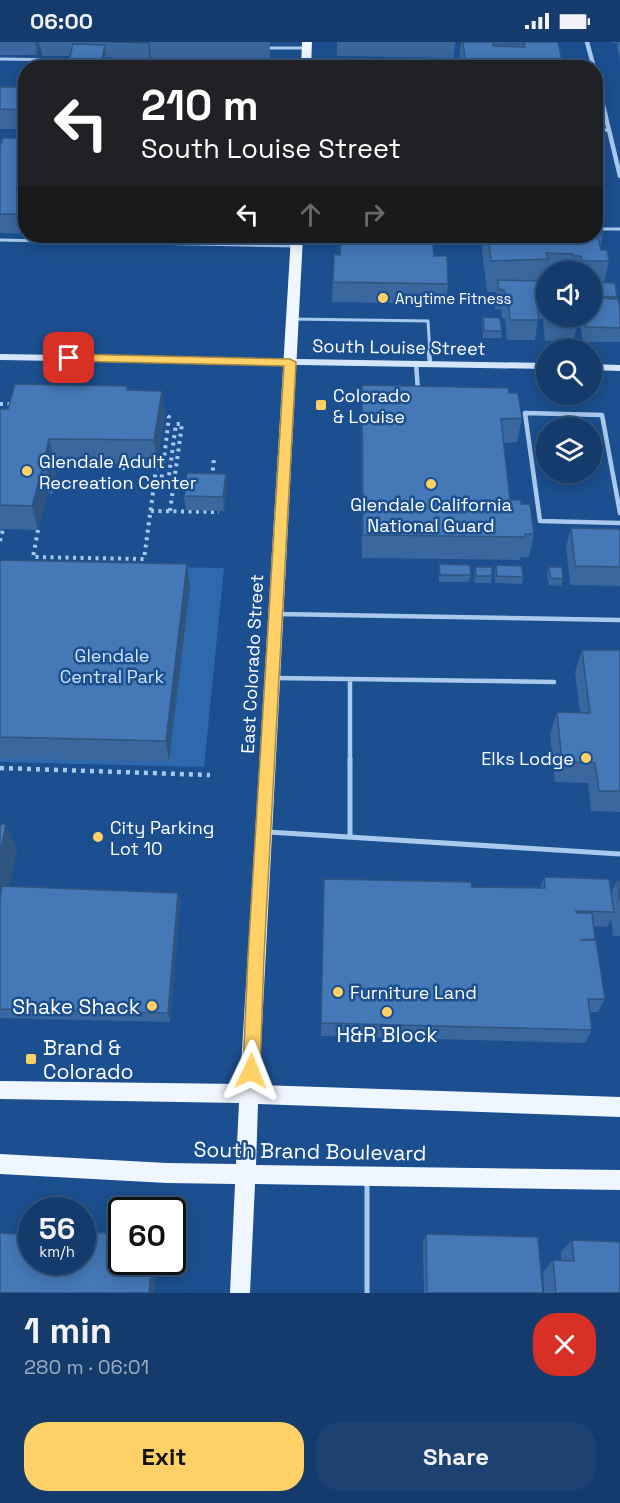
<!DOCTYPE html>
<meta charset="utf-8">
<style>
body{margin:0;font-family:"Space Grotesk",sans-serif;background:#1d4271;color:#f1f3f6;height:100vh;display:flex;flex-direction:column;font-size:22px;white-space:nowrap}
*{box-sizing:border-box;margin:0}
p{font-size:20px;color:#9dadc1}
.icon{flex:none;width:33px;height:33px;fill:none;stroke:currentColor;stroke-width:2;stroke-linecap:round;stroke-linejoin:round}
.map{position:relative;height:1251px;overflow:hidden}
.sheet{display:flex;flex-direction:column;background:#143b6b;flex:1}
.sheet>*{flex:none}
.top-card{position:absolute;left:18px;top:18px;width:585px;height:183px;border-radius:24px;box-shadow:0 3px 15px #0003,0 0 0 2px #33557e;background:#202124;color:#fff;overflow:hidden}
.buttons{position:absolute;left:536px;top:219px;display:grid;gap:12px}
.buttons a{display:grid;place-items:center;width:66px;height:66px;border-radius:50%;background:#143b6b;box-shadow:0 3px 15px #0003,0 0 0 2px #33557e;font-size:30px}
.speed{position:absolute;left:18px;top:1155px;display:flex;gap:12px;font-size:30px;font-weight:700;text-align:center}
.speed>*{display:grid;place-content:center;width:78px;height:78px;border-radius:50%;background:#143b6b;box-shadow:0 3px 15px #0003,0 0 0 2px #33557e;line-height:1}
.speed small{font-size:15px;font-weight:400}
.speed .limit{border:3px solid #111;border-radius:9px;background:#fff;color:#111}
.pin{position:absolute;display:grid;place-items:center;width:51px;height:51px;color:#fff;margin:-26px;border-radius:12px;box-shadow:0 3px 9px #0006}
.me{position:absolute;width:66px;margin:-33px;rotate:2deg;stroke-linejoin:round;filter:drop-shadow(0 0 4px #0008)}
.turn{display:flex;align-items:center;gap:21px;height:126px;padding:0 24px;font-size:27px}
.turn .icon{width:78px;height:78px;stroke-width:2.5}
.turn b{display:block;font-size:42px;line-height:51px}
.lanes{display:flex;align-items:center;height:57px;padding:0 24px;background:#0003;justify-content:center;gap:30px;direction:ltr}
.lanes .off{opacity:.35}
.round{display:grid;place-items:center;flex:none;width:63px;height:63px;border-radius:24px;background:#1d4271}
.summary{display:flex;align-items:center;justify-content:space-between;height:102px;padding:0 24px}
h1{font-size:36px;font-weight:600;line-height:45px}
.cta{display:flex;gap:12px;margin-top:auto;padding:12px 24px}
.cta a{flex:1;height:69px;border-radius:24px;background:#ffd166;color:#111;font-size:24px;font-weight:600;line-height:69px;text-align:center}
.cta a+a{background:#1d4271;color:#f1f3f6}
.status{display:flex;justify-content:space-between;align-items:center;height:42px;padding:0 30px;background:#143b6b;direction:ltr}
.status svg{height:16px;fill:currentColor}
.map>svg:first-child{display:block}
</style>
<div class="status"><b>06:00</b><svg viewBox="0 0 49 12"><path d="M0 12V9h3v3zM5 12V6h3v6zM10 12V3h3v9zM15 12V0h3v12zM26 1h20v11H26zM47 4h2v5h-2z"/></svg></div>
<div class="map">
<svg width="620" height="1251" viewBox="0 0 620 1251">
<rect width="100%" height="100%" fill="#1b4f8f"/>
<path fill="#2e69ad" d="M0 522 224 526 204 725 0 720Z"/>
<g fill="none" stroke-linecap="round" stroke-linejoin="round">
<path stroke="#a9c9ee" stroke-width="4" stroke-dasharray="3 4.5" stroke-linecap="butt" d="M0 362H12
M163 425 161 440 168 441 176 382H182L170 469
M122 426 163 425 169 375 161 370
M212 436 214 416
M154 443 156 426
M151 469 219 470
M38 488 33 515 144 517 154 443 188 444
M0 499 3 487"/>
<path stroke="#a9c9ee" stroke-width="4.5" stroke-dasharray="4 5" stroke-linecap="butt" d="M0 726 210 733"/>
<path stroke="#a9c9ee" stroke-width="3" d="M268 6H307
M0 17 72 18
M147 20 243 21
M267 22 306 23
M596 88H609
M596 187H620
M0 198 294 204
M293 277 428 279 430 312"/>
<path stroke="#a9c9ee" stroke-width="4.5" d="M429 310 430 321
M416 321 418 349
M620 471 602 373 525 371 540 479 620 481
M278 572 620 578
M275 636 554 640
M350 639V719"/>
<path stroke="#a9c9ee" stroke-width="5" d="M350 717V795
M268 790 620 812
M367 1140V1251"/>
<path stroke="#a9c9ee" stroke-width="4.5" d="M587 0 594 26
M596 34 620 134"/>
<path fill="#d6e6fa" fill-rule="evenodd" d="M0 312 546 321V327L0 318Z
M591 322 620 323V329L591 328Z"/>
<path fill="#f0f6ff" fill-rule="evenodd" d="M302 0H312L311 26H301Z
M291 194H303L259 1043 620 1055V1075L258 1062 256 1123 620 1128V1148L255 1142 250 1251H230L235 1142 167 1141 0 1132V1112L167 1121 236 1122 239 1061 0 1057V1039L240 1042Z"/>
</g>
<path fill="#3a679d" fill-rule="evenodd" d="M0 0H270V17L151 16 152 26H115L113 15H106L108 26 70 14H42L40 2 37 13H0Z
M337 0H455L454 16 337 14Z
M461 0H558L562 19 561 23 574 26H460L459 20Z
M612 0H620V18L617 5 618 1H612Z
M0 45H26V87H0Z
M26 96V192L0 191V104Z
M596 182 603 192 600 206 609 219 604 240 617 255V257L620 266V300H583L580 284H577L573 299H545L543 277H538L535 298H507L505 276H502L501 267H495V258L496 250H487L482 208 484 194H596ZM546 230H591V274H546Z
M160 194H220L218 195Z
M335 194H432L434 214 448 242 446 262 332 260 334 212 340 213V203H335Z
M483 275 502 289 501 296H483L482 283Z
M362 343 509 351 522 376 517 400 504 401 510 458 521 462 534 492 529 515H521L520 518 362 516 361 368Z
M128 348 165 373 157 422 55 421 54 424 57 435 53 452 48 451 38 488 1 487 0 492V367H8Z
M226 432 227 446 224 469 186 468 184 454Z
M571 486 620 487V544L570 543 566 505Z
M0 518 187 522 190 545 169 720 0 716Z
M439 522 471 533 469 540H439Z
M496 523 523 535 522 542 495 541V530Z
M475 525 492 534 491 541H475L474 532Z
M549 525 563 537 561 544 549 543 547 532Z
M582 608H620V770L591 769 588 741 555 740 550 692 557 670 580 671 575 630Z
M0 782 17 807 9 845 178 851 180 862 170 980 0 976Z
M544 835 611 851 617 839H620V894H613L611 877 607 885 593 884 594 898 605 957 598 970H590L592 988 585 1001 321 994 324 837 472 845 540 846Z
M426 1192 543 1251H424L423 1200Z
M572 1198 620 1251H544L543 1230 553 1218 561 1219V1210Z"/>
<path fill="#305480" d="M35 0H39L40 5 37 13Z
M148 0H150L152 26H150Z
M105 3 108 26H100Z
M162 349 165 373 157 422 154 398Z
M49 397 55 421 54 424 57 435 53 452 47 428 46 411Z
M42 428 48 451 38 488 32 464Z
M226 432 227 446 224 469 223 455Z
M187 522 190 545 169 720 166 699Z
M6 782 17 807 0 894V813Z
M178 851 180 862 170 980 168 971Z
M152 1220H157L154 1251H149Z"/>
<path fill="#4478b7" stroke="#305480" stroke-width="1.5" d="M111 0H148V1Z
M463 0H493V4L525 5 524 0H558L562 19 465 17Z
M493 0H523V2H493Z
M73 2 105 3 100 26H67Z
M238 19H273L272 26H230V24L238 25Z
M116 20 147 21 146 26H115Z
M477 21 509 22V26H477Z
M541 22 573 23 574 26H542Z
M0 45H26V68L0 67Z
M3 96H26V172H0V104Z
M596 182H601L603 192H597L601 208H607L609 219H582L581 214H574L573 212 546 211 548 217 491 219 488 194H596Z
M341 194H432L434 214H447L448 242 333 240 334 212 340 213Z
M498 238 546 239V257L536 256 539 278H510L508 256H505L504 248 498 247Z
M591 240 615 241 617 255 598 254 599 256 618 257 620 266V286L586 285 584 274H591Z
M549 274H577L578 279H549Z
M483 275 500 276 502 289H484Z
M15 342 127 344V348L162 349 154 398 49 397 46 411H51L47 428H42L32 464 0 463V367H8Z
M362 343 508 346 509 351H518L522 376 501 377 510 458H521V462H530L534 492H525V495L363 493Z
M187 431 226 432 223 455 184 454Z
M571 486 620 487V525L575 524Z
M0 518 187 522 166 699 0 695Z
M439 522 470 523 471 533H440Z
M496 523 522 524 523 535 497 534Z
M475 525H492V534H476Z
M549 525H562L563 537 550 536Z
M582 608H620V749H599L595 721 562 720 557 670 590 671Z
M0 782H6L0 813Z
M544 835 609 837 614 870 576 869 577 871H592L595 897 580 898H596L605 957H588L592 988 321 981 324 837 471 840 472 845 545 846Z
M617 839H620V859Z
M2 844 178 851 168 971 0 967V856Z
M86 1190 122 1192V1220H152L149 1251H0V1191L32 1193V1220H82V1195H85Z
M426 1192 538 1195 543 1251H427Z
M572 1198 620 1200V1251H556L553 1218 574 1219Z"/>
<path fill="#ffd166" stroke="#a68842" stroke-width="1.5" d="M69 312 290 317 296 320 264 914 260 1029 257 1035 251 1038 245 1035 243 1029 248 914 284 324 66 319 64 316Z"/>
<g fill="#ffd166" stroke="#1b4f8f" stroke-width="2">
<circle cx="383" cy="256" r="6"/>
<rect x="315" y="357" width="12" height="12" rx="3"/>
<circle cx="27" cy="429" r="6"/>
<circle cx="431" cy="442" r="6"/>
<circle cx="586" cy="716" r="6"/>
<circle cx="98" cy="795" r="6"/>
<circle cx="338" cy="950" r="6"/>
<circle cx="152" cy="964" r="6"/>
<circle cx="387" cy="970" r="6"/>
<rect x="25" y="1011" width="12" height="12" rx="3"/>
</g>
<g text-anchor="middle" dominant-baseline="central" stroke-width="5" stroke-linejoin="round" paint-order="stroke">
<g font-size="15" fill="#fff" stroke="#1b4f8f" text-anchor="start">
<text x="395" y="256">Anytime Fitness</text>
</g>
<g font-size="18" fill="#fff" stroke="#1b4f8f">
<text transform="translate(399 305) rotate(1)">South Louise Street</text>
<text transform="translate(252 622) rotate(-87)">East Colorado Street</text>
</g>
<g font-size="18" fill="#fff" stroke="#1b4f8f" text-anchor="start">
<text x="333" y="353">Colorado<tspan x="333" dy="21">&amp; Louise</tspan></text>
<text x="39" y="419">Glendale Adult<tspan x="39" dy="21">Recreation Center</tspan></text>
<text x="431" y="462" text-anchor="middle">Glendale California<tspan x="431" dy="21">National Guard</tspan></text>
<text x="574" y="716" text-anchor="end">Elks Lodge</text>
<text x="110" y="785">City Parking<tspan x="110" dy="21">Lot 10</tspan></text>
<text x="350" y="950">Furniture Land</text>
</g>
<g font-size="18" fill="#cfe3fa" stroke="#1b4f8f">
<text x="112" y="613">Glendale<tspan x="112" dy="21">Central Park</tspan></text>
</g>
<g font-size="21" fill="#fff" stroke="#1b4f8f" text-anchor="end">
<text x="140" y="964">Shake Shack</text>
<text x="387" y="992" text-anchor="middle">H&amp;R Block</text>
<text x="43" y="1005" text-anchor="start">Brand &amp;<tspan x="43" dy="24">Colorado</tspan></text>
</g>
<g font-size="21" fill="#fff" stroke="#1b4f8f">
<text transform="translate(310 1109) rotate(1)">South Brand Boulevard</text>
</g>
</g>
</svg>
<div class="buttons">
<a><svg class="icon" aria-label="sound" viewBox="0 0 24 24"><path d="M4 9h4l5-4v14l-5-4H4zM17 9q2 3 0 6"/></svg></a>
<a><svg class="icon" aria-label="search" viewBox="0 0 24 24"><circle cx="10" cy="10" r="6"/><path d="M15 15l6 6"/></svg></a>
<a><svg class="icon" aria-label="layers" viewBox="0 0 24 24"><path d="M12 4l9 5-9 5-9-5zM3 14l9 5 9-5"/></svg></a>
</div>
<div class="speed"><div>56<small>km/h</small></div><div class="limit">60</div></div>
<div class="pin" style="left:69px;top:316px;background:#d93025"><svg class="icon" aria-label="arrive" viewBox="0 0 24 24"><path d="M6 21V4h12l-3 4 3 4H6"/></svg></div>
<svg class="me" style="left:251px;top:1029px" viewBox="-20 -20 40 40"><path d="M0-17L14 15 0 8-14 15z" fill="#ffd166" stroke="#fff" stroke-width="4"/></svg>
<div class="top-card">
<div class="turn"><svg class="icon" aria-label="left" viewBox="0 0 24 24"><path d="M17 20v-9H6M10 6l-5 5 5 5"/></svg><div><b>210 m</b>South Louise Street</div></div>
<div class="lanes"><svg class="icon" aria-label="left" viewBox="0 0 24 24"><path d="M17 20v-9H6M10 6l-5 5 5 5"/></svg><svg class="icon off" aria-label="ahead" viewBox="0 0 24 24"><path d="M12 20V5M6 11l6-6 6 6"/></svg><svg class="icon off" aria-label="right" viewBox="0 0 24 24"><path d="M7 20v-9h11M14 6l5 5-5 5"/></svg></div>
</div>
</div>
<section class="sheet">
<div class="summary"><div><h1>1 min</h1><p>280 m · 06:01</p></div><a class="round" style="background:#d93025;color:#fff"><svg class="icon" aria-label="close" viewBox="0 0 24 24"><path d="M6 6l12 12M18 6L6 18"/></svg></a></div>
<div class="cta"><a>Exit</a><a>Share</a></div>
</section>
